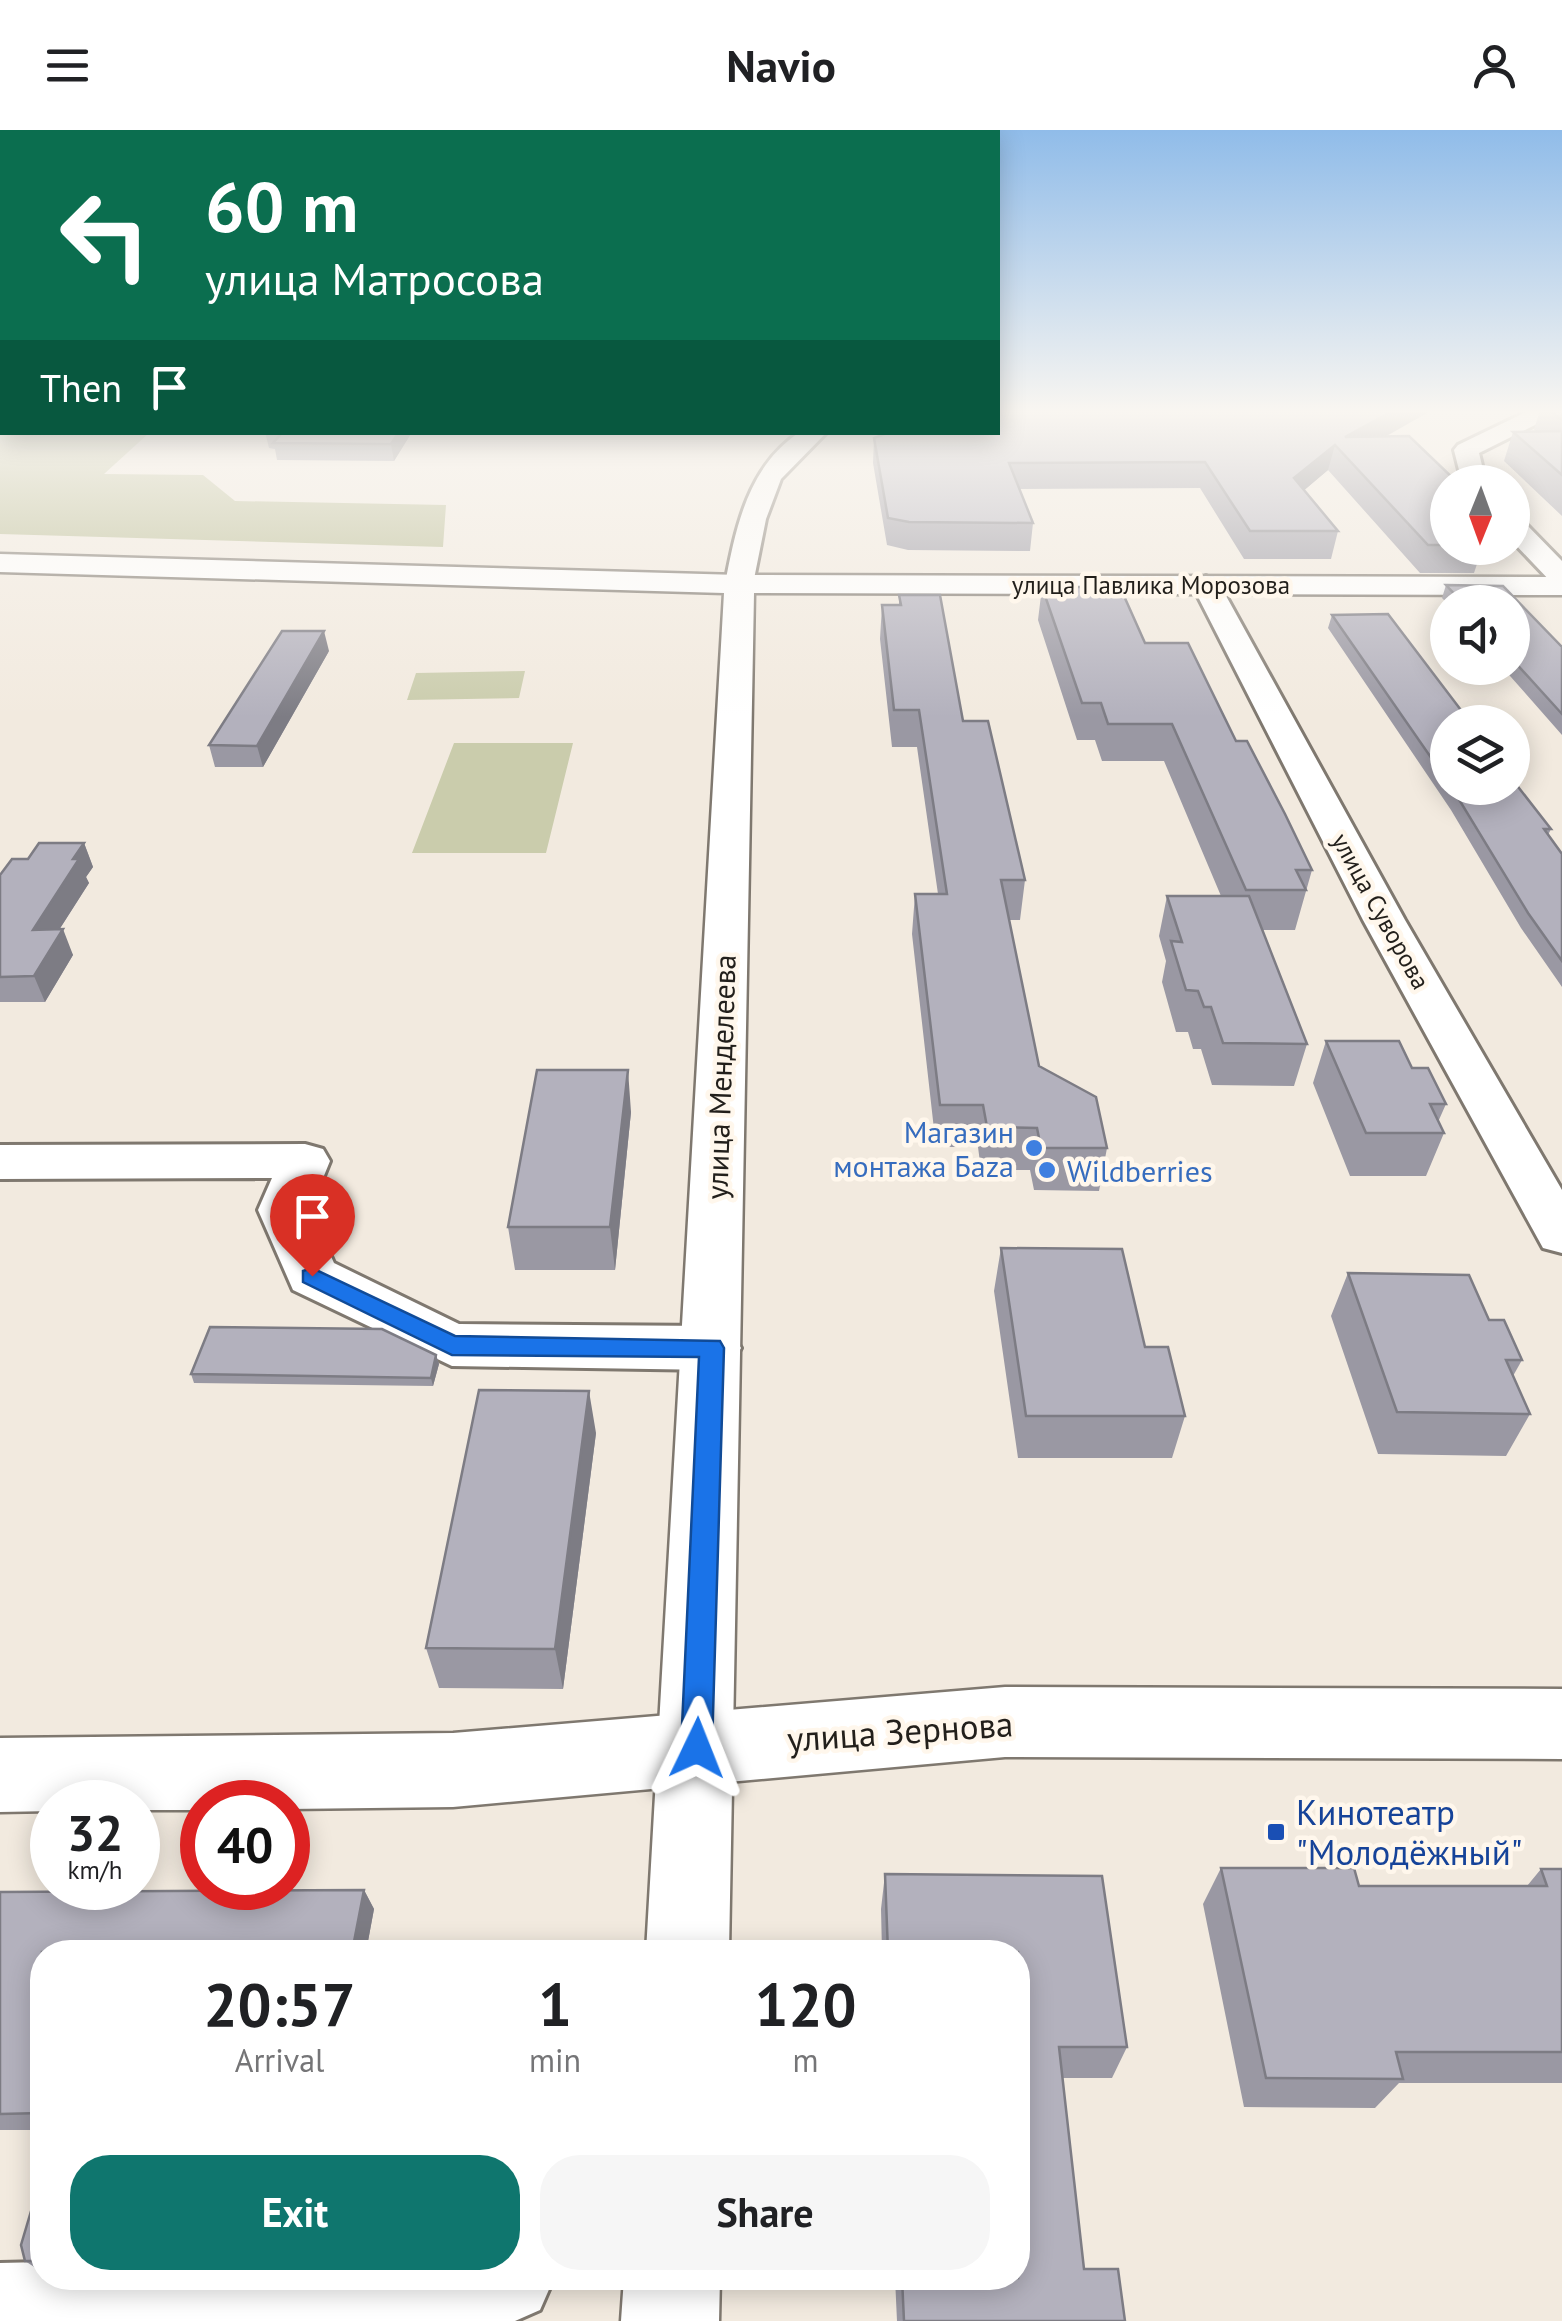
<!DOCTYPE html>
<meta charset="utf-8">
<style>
body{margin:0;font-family:"PT Sans",sans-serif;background:#f6f6f6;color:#202124;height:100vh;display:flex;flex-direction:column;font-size:38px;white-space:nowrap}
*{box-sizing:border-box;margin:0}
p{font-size:32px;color:#757577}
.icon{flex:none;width:55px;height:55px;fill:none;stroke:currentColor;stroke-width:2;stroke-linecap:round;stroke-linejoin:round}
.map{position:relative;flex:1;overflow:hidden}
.panel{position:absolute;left:30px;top:1810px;width:1000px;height:350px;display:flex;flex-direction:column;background:#fff;border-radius:40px;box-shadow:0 5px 25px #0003}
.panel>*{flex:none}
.guide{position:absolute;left:0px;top:0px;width:1000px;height:305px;box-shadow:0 5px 25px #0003;background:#0b6e4f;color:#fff;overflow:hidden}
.needle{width:65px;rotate:181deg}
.fabs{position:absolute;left:1430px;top:335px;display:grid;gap:20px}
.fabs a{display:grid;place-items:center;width:100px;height:100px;border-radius:50%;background:#fff;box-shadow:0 5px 25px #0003;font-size:50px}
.speed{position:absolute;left:30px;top:1650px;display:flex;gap:20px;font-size:50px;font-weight:700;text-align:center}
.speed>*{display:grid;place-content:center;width:130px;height:130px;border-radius:50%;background:#fff;box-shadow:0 5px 25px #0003;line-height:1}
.speed small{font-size:25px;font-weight:400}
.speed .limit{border:15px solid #d22;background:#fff;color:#111}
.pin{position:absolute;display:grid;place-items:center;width:85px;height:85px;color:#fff;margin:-102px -42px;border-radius:50% 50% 50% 0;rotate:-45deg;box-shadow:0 0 10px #0007}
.pin .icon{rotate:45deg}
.me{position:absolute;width:110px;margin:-55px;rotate:2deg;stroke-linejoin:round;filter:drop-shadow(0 0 8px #0008)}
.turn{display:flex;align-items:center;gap:35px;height:210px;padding:0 40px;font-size:45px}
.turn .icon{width:130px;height:130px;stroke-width:2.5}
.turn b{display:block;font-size:70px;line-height:85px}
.then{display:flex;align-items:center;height:95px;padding:0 40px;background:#0003;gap:20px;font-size:38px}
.eta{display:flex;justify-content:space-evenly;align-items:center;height:170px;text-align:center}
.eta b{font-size:60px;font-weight:800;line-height:70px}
.primary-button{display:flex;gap:20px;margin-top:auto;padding:20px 40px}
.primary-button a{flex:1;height:115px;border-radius:40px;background:#0f766e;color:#fff;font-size:40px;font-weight:800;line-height:115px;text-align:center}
.primary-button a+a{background:#f6f6f6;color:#202124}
header{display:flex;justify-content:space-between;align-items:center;height:130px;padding:0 40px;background:#fff;font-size:45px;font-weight:800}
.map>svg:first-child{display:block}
</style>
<header><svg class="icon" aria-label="menu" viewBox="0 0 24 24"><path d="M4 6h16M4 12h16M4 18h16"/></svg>Navio<svg class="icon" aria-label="person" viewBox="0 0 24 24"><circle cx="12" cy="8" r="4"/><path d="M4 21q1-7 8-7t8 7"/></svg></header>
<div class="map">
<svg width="1562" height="2191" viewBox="0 0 1562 2191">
<rect width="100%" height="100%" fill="#f2eadf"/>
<path fill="#caccac" d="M525 541 519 568 407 570 416 543Z
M454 613H573L546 723H412Z"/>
<path fill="#b7ba90" d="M0 280 2 302 149 303 104 344 203 345 235 371 446 375 443 417 0 404Z"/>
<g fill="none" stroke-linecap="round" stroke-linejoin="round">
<defs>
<path id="minor" d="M1562 280V290L1541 292 1479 323 1486 352H1462L1454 320 1458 315 1528 281Z
M800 302H827L781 349 766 389 753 454 749 460H729L725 454C736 397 748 336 800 302Z
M1512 387 1521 389 1562 431V456L1552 453 1512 411Z
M1206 446 1220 455 1405 790 1562 1060V1123L1543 1118 1363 790 1192 455Z
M305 1014 323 1019 330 1031 310 1080 334 1133 459 1194 712 1196 732 1203 741 1218 732 1233 712 1240 452 1236 293 1160 258 1080 272 1048 0 1049V1015Z
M42 2132V2148H554L540 2180 515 2191H0V2133Z"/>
<path id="tertiary" d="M0 424 739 445 1562 447V465L754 463 729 1822H646L724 463 0 442Z
M624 2148H720L719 2191H621Z"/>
<path id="secondary" d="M1005 1557 1562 1559V1629L1005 1627 453 1677 288 1679V1672H202V1680H138V1672H52V1681L0 1682V1608L453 1603Z"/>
</defs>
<use href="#minor" stroke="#7f786f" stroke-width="6"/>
<use href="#tertiary" stroke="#7f786f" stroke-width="5"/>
<use href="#secondary" stroke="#7f786f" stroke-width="5"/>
<use href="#minor" fill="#fff" fill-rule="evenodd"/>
<use href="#tertiary" fill="#fff" fill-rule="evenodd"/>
<use href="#secondary" fill="#fff" fill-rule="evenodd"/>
</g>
<path fill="#9a98a3" d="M998 280H1432L1385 307 1448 352V418H1505L1500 431H1478L1474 443H1420L1328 340 1304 360 1338 401 1331 429H1244L1200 358 1019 359 1033 393 1030 421 908 420 887 415 873 333 874 308Z
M1540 280H1562V386L1504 331 1513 302H1537L1534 300Z
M265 302H412L394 331 277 330 275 319 269 318Z
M1446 455 1503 456 1562 517V605L1503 538H1512V472H1448V474L1442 468Z
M1042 457 1145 513 1236 611 1312 740 1295 800H1262L1307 914 1294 956 1212 955 1201 919H1193L1188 902H1176L1162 852 1166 831 1159 806 1167 766H1221L1164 631H1102L1095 610H1077L1038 490Z
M899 465 963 591 1025 750 1020 790H1009L1039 936 1107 1018 1099 1061 1034 1060 1030 1040H981L978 1017H936L912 804 915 764H938L917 617H892L880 509 882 475H899Z
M1332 485 1448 592V658H1512L1551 699 1548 705 1562 724V857L1521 798 1451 680 1328 498Z
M329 521 263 637H215L209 615Z
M84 713 93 737 86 747 89 753 59 800 73 825 45 872H0V745L28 729Z
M1326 911 1412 938 1446 974 1438 992 1444 1003 1426 1046H1350L1313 953Z
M631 982 615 1140H515L508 1097Z
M1001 1118 1145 1217 1185 1286 1172 1328H1018L994 1161Z
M1348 1143 1489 1190 1522 1230 1513 1246 1530 1284 1506 1326 1378 1324 1331 1186Z
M436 1225 439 1234 433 1256 194 1253 191 1244Z
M596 1303 563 1559 439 1558 426 1518Z
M1221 1738 1359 1756H1527L1541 1739H1562V1953H1399L1375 1978 1244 1977 1203 1774Z
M885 1744 1102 1746 1127 1917 1112 1948H1062L1084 2139H1118L1125 2191H897L895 2148H1018V1822H882L881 1779Z
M364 1760 374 1779 366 1822H42V2000H0V1762Z
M42 2044V2142L25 2131Z"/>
<path fill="#7d7c84" d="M1394 280H1432L1347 328 1345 307Z
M399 302H412L394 331 391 314Z
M1335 315 1328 340 1288 374 1294 348Z
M324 501 329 521 263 637 257 616Z
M84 713 93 737 86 747 89 753 43 825 33 800 73 729Z
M63 799 73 825 45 872 34 846Z
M628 940 631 982 615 1140 610 1097Z
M436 1225 439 1234 433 1256 431 1248Z
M589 1261 596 1303 563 1559 555 1519Z
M364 1760 374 1779 366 1822H352Z"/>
<path fill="#b3b1bd" stroke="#7d7c84" stroke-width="2.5" d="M998 280H1394L1345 307 1409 306 1457 352H1448V415H1428L1335 315 1294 348 1338 401H1250L1205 332 1009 333 1033 393 909 392 888 388 874 308 890 302H998Z
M1549 280H1562V290Z
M1562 301V345L1513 302Z
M283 302H399L391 314 273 313Z
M1446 455 1503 456 1562 517V584L1512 529V472H1462Z
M1042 457H1120L1145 513H1188L1236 611H1247L1285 684 1312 740H1296L1306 760H1246L1172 594H1108L1101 573H1082Z
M899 465H940L963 591H988L1025 750H1001L1039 936 1096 967 1107 1018H1041L1037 998 987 997 983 975H940L915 764H947L919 580H894L882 475H901Z
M1388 484 1470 592H1448V652L1332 485Z
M282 501H324L257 616 209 615Z
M1512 649 1551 699H1544L1562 724V831L1528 783 1452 658H1512Z
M39 713H84L73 729H79L33 800 63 799 34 846 0 847V745L12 729H28Z
M1167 766H1249L1307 914 1223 913 1211 877H1204L1198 861 1186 860 1171 811 1182 812Z
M1326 911H1399L1412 938H1428L1446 974H1430L1444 1003H1366Z
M537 940H628L610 1097H508Z
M1001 1118 1122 1119 1145 1217H1168L1185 1286H1026Z
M1348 1143 1469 1145 1489 1190H1504L1522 1230H1506L1530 1284 1397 1282Z
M210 1197 382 1199 436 1225 431 1248 191 1244Z
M479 1260 589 1261 555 1519 426 1518Z
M1221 1738H1354L1359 1756H1547L1541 1739H1562V1922H1396L1403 1949 1266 1948Z
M885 1744 1102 1746 1127 1917H1059L1084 2139H1118L1125 2191H904L902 2148H1018V1822H888Z
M364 1760 352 1822H42V1983L0 1984V1762Z
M42 2044V2131H25L21 2115Z"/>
<linearGradient id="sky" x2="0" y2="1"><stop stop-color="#90bce9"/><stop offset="0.48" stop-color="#f9f6f1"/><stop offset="1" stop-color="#f9f6f1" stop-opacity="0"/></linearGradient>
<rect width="1562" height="587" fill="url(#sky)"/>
<path fill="#1a73e8" stroke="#114b97" stroke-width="2.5" d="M312 1138 455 1206 720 1211 724 1218 712 1618 708 1629 697 1633 686 1629 681 1618 699 1227 452 1225 303 1152V1141Z"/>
<g fill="#3f7fe0" stroke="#fff7ec" stroke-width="4">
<circle cx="1034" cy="1018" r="10"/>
<circle cx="1047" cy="1040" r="10"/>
</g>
<rect fill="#1a4fb4" stroke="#fff7ec" stroke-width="4" x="1266" y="1692" width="20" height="20" rx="5"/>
<g text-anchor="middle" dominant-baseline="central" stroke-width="9" stroke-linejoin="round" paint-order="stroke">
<g font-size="25" fill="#221f1b" stroke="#fff7ec">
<text x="1151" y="455">улица Павлика Морозова</text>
<text transform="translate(1381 781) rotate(61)">улица Суворова</text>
</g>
<g font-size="30" fill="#221f1b" stroke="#fff7ec">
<text transform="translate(720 947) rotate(-88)">улица Менделеева</text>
</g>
<g font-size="30" fill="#366cbe" stroke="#fff7ec" text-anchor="end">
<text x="1014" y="1001">Магазин<tspan x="1014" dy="34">монтажа Баzа</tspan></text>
<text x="1067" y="1040" text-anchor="start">Wildberries</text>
</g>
<g font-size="35" fill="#221f1b" stroke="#fff7ec">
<text transform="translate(900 1601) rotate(-4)">улица Зернова</text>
</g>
<g font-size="35" fill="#164399" stroke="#fff7ec" text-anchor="start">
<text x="1296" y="1682">Кинотеатр<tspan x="1296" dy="40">"Молодёжный"</tspan></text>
</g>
</g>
</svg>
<div class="fabs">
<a><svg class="needle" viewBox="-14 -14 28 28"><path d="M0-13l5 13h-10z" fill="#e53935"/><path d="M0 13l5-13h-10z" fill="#757577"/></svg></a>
<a><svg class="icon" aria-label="sound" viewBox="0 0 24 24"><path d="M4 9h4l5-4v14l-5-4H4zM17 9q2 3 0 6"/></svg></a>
<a><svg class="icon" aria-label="layers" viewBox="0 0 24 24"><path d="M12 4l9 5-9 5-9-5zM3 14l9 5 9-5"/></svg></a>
</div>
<div class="speed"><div>32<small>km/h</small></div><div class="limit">40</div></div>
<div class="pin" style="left:312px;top:1146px;background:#d93025"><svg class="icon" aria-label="arrive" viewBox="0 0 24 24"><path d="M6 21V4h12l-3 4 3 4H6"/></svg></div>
<svg class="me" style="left:697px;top:1618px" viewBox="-20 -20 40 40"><path d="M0-17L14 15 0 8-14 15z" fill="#1a73e8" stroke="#fff" stroke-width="4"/></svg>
<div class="guide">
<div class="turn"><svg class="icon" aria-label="left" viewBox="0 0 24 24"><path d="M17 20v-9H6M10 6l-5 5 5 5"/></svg><div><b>60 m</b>улица Матросова</div></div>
<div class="then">Then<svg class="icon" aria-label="arrive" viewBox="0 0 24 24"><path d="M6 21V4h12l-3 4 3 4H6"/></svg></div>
</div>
<section class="panel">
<div class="eta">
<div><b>20:57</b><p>Arrival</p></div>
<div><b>1</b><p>min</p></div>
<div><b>120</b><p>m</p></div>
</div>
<div class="primary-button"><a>Exit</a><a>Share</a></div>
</section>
</div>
